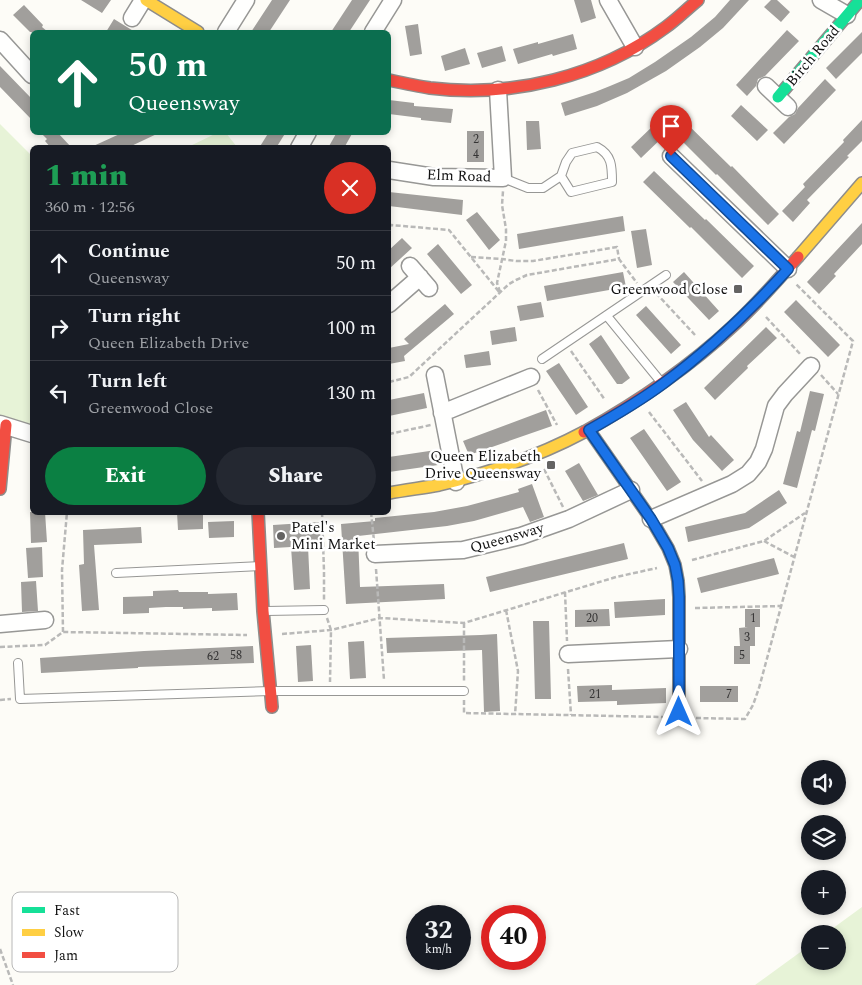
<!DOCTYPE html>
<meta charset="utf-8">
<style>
body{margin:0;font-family:Spectral,serif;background:#242831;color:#f1f3f6;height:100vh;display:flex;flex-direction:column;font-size:19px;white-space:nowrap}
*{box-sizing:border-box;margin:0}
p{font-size:16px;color:#9ea1a6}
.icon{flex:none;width:28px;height:28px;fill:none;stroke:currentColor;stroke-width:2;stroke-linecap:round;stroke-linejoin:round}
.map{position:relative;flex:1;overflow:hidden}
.drawer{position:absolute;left:30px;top:145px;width:361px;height:370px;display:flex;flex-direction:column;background:#171b24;border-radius:8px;box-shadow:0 2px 8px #0003}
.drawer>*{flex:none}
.hud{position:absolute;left:30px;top:30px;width:361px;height:105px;border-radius:8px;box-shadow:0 2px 8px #0003;background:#0b6e4f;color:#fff;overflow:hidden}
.tools{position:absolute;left:801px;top:760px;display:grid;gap:10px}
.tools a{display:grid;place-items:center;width:45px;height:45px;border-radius:50%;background:#171b24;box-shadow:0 2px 8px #0003;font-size:25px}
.speed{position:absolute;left:406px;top:905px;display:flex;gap:10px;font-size:25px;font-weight:700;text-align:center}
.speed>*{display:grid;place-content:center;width:65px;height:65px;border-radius:50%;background:#171b24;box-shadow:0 2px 8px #0003;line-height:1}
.speed small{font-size:12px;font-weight:400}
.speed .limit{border:8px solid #d22;background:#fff;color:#111}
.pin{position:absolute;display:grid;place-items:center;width:42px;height:42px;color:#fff;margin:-51px -21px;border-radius:50% 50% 50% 0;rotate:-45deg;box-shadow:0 0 5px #0007}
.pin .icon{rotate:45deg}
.me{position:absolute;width:55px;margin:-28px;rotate:0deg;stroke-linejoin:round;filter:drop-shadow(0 0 4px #0008)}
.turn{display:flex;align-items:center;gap:18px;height:105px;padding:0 15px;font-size:22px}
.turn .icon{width:65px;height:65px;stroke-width:2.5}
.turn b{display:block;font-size:35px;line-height:42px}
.round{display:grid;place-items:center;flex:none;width:52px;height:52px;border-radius:26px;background:#242831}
.head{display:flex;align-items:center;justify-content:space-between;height:85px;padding:0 15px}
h1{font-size:30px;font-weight:800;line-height:38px;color:#1e9e55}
.button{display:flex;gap:10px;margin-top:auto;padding:10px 15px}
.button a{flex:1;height:58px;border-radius:30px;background:#0b8043;color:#fff;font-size:20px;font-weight:800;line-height:58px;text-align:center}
.button a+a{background:#242831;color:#f1f3f6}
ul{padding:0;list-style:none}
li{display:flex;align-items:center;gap:15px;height:65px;padding:0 15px;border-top:1px solid #363941}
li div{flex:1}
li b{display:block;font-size:19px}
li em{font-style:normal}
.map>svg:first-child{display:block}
</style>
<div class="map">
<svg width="862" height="985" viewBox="0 0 862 985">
<rect width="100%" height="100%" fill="#fdfcf7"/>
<path fill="#e7f3d7" d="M0 124 32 156V434L0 424Z
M219 132 226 133 237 147H188Z
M862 907V985H755L810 945V961H838V934H825Z"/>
<path fill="#a19f9c" d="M81 0H111L102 13Z
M272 0H290L269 32H251Z
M352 0H370L349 32H331Z
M574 0H591L596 18 581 23Z
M730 0H749L723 28 700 47 666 71 627 93 597 106 565 116 561 103 595 92 610 86 629 78 655 62 691 37 715 17Z
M771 0H777L790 12 781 22 764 7Z
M24 5 43 25 42 27 48 32H30L13 15Z
M114 19 135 32H106Z
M418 24 422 54 410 56 405 26Z
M787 30 799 41 765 76 758 79 756 86 747 96 736 85Z
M862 32V53L836 79 826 68Z
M573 34 577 49 553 56 552 54 518 64 513 49 538 42V44Z
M502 46 506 61 482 68 477 53Z
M465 48 470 64 445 71 441 56Z
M0 66 32 99V120L0 87Z
M825 79 836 90 784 144 773 133 789 117 795 114 798 108Z
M389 100 414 103V106L453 109 451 123 421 120V118L389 114Z
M741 105 768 130 757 141 731 116Z
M680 117 731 167 732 166 779 214 768 225 717 174 716 175 669 128Z
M862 120V141L847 156 849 157 807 200 810 203 793 222 782 211 805 187 803 184 844 142 843 140Z
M526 121H539L541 149 527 150Z
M655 124 665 135 641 158 631 147Z
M467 131H484V162H467Z
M40 132H57L72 148H51L45 141 47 139Z
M124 132H161L127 148H89Z
M269 132H286L276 148H259Z
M337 132H353L344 148H328Z
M654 171 705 220 706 219 754 266 742 278 691 227 690 228 643 182Z
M389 192 463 200 462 215 389 206Z
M477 212 500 240 489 250 466 220Z
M623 216 625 231 519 249 517 234Z
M862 223V244L834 274 836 276 819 294 807 282Z
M646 229 652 265 637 268 631 231Z
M402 238 412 248 389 269V250Z
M438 244 472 285 461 294 427 254Z
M623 272 626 287 547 301 544 286Z
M684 272 719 311 709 320 673 282Z
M796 300 840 345 828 357 784 312Z
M541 302 544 317 520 321 517 306Z
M445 304 454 314 404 356 405 361 389 364V348L409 344 404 339Z
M646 306 681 345 671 354 636 315Z
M515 327 517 341 492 345 490 331Z
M766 327 777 338 747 366 748 368 715 400 704 388Z
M601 335 630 378 622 384H617L589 344Z
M489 351 491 365 466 368 464 355Z
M559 363 588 407 576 415 546 371Z
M810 391 824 394 815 431 812 430 797 488 783 484 797 431 800 432Z
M424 393 427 408 389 416V400Z
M686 402 709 437 711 435 734 460 722 471 693 440 673 410Z
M546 410 552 426 469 455 463 441Z
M644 429 681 482 667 491 630 438Z
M436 450 438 465 389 472V457Z
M579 463 598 495 583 501 565 471Z
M532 484 544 517 530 522 523 507 474 521 447 526 358 536 360 587 444 584 445 599 346 604 341 524 375 521V518L434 512 467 506 519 492 518 489Z
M779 490 787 503 749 528 688 542 685 527 745 513Z
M30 512H45L47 542 31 543Z
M177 512H203V529L178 530Z
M234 521V537L209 538 208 522Z
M320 522 321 546H308L310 589 294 590 291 547 274 548 273 525Z
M141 527 142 543 94 545 99 610 82 611 79 565 84 564 83 530Z
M624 543 628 559 490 592 486 577Z
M42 547 43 577 28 578 26 548Z
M774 558 779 574 701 593 697 578Z
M36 581 38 611 22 612 21 582Z
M178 590 179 592H208V594L237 593 238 610 212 611V608L183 609V607H166L149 608V613L123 614V597L153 596V591Z
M665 599V615L615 618 614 602Z
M609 609 610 626 575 627V610Z
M745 609H760V627H755V646H750V664H734V646H740L739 628 748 627H745Z
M533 621H549L551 699H535Z
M497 634 500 711 484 712 482 650 387 653 386 638 481 635Z
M364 641 366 678 350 679 348 642Z
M311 645 313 681 298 682 296 646Z
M253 646 254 663 138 667V668L41 673 40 658 144 651Z
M612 685V690L666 688V703L617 705V701L578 702 577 686Z
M700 686H738V702H700Z"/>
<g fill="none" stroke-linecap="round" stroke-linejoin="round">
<defs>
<path id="lane" d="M503 178 528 188H543L561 176 566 162 572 153 597 147C612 155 612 166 612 182L571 192 561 176
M607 316 661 382
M542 359 666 275
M116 573 259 566
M266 611 324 610
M18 663 20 699 270 691H464"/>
<path id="street" d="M608 0 635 47
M821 0 847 15
M132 18 143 0
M226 32 246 0
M373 32 393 0
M0 40 32 75
M766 86 788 107
M299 148 308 132
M671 156 788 269
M389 170 434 177 503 178 498 90
M410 266 429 288
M389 304 420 277
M435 375 456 482
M442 413 531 377
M0 424 32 434
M651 519 732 484 748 474 758 462 764 449 776 406 785 394 811 366
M375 554 463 550 521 536 569 519 631 490
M0 624 45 620
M568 654 679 649"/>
<path id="fast" d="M778 97 860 0
M589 430 651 519 668 548 675 565 678 581 679 597V712"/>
<path id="slow" d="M146 0 198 32
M798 257 862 183
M389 493C405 490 422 488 439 485 489 473 539 456 584 432"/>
<path id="jam" d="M389 80C403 83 417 86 430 88 512 98 599 77 666 27 677 19 687 9 698 0
M584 432C638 402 688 368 733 326 756 305 777 281 798 257
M0 489 6 425
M258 512 263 611 272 707"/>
</defs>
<use href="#lane" stroke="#979795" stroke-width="10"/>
<use href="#street" stroke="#979795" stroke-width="19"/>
<use href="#fast" stroke="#8e8d8b" stroke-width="14"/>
<use href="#slow" stroke="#8e8d8b" stroke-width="14"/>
<use href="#jam" stroke="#8e8d8b" stroke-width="14"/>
<path stroke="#b9b9b8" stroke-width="2.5" stroke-dasharray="5 2.5" stroke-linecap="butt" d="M389 227 391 225 449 230 500 293
M471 257 502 259 516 261H533L617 247 619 259
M500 292 497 283 506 241V229L502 205 503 191
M656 293 695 335
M766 317 801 355
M571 351 605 400
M821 375 838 394
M389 382 409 377 509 284 516 280 527 275 619 259 637 283
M538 390 557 425
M649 412 702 481
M389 434 431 425
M544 469 563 507
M322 512 324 571V601
M371 512 374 541
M764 541 794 557
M692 560 764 541 805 513
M376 569 384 680
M565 592 567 641
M695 608 781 606
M506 610 518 671 515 715
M327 618 331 630 330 682
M464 623V682
M63 632 62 570 67 512
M282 634 331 630 380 618 464 623 616 577 657 568
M0 647 45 645 63 632 247 635
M568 669 571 715
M0 700 11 699
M464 700V713L663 717
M696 718 745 719 753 705 759 688 853 341 796 284
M0 949 13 985"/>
<use href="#lane" stroke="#fffffe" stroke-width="8"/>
<use href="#street" stroke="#fffffe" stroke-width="16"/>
<use href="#fast" stroke="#16e098" stroke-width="11"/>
<use href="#slow" stroke="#ffcf43" stroke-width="11"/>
<use href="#jam" stroke="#f24e42" stroke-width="11"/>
</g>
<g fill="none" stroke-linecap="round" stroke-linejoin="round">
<defs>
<path id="route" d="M671 156 788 269C750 311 709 350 664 383 640 401 614 416 589 430L651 519 668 548 675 565 678 581 679 597V712"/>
</defs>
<use href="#route" stroke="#114b97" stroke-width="12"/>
<use href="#route" stroke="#1a73e8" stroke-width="9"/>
</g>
<g fill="#646362" stroke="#fff" stroke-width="2">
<rect x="733" y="284" width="10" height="10" rx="2.5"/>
<rect x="546" y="460" width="10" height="10" rx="2.5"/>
<circle cx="281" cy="536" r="5"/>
</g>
<g text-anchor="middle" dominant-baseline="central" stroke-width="5" stroke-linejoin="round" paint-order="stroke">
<g font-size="12" fill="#353434">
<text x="476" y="139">2</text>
<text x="476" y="154">4</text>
<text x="592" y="618">20</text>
<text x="753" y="618">1</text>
<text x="747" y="637">3</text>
<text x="236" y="655">58</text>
<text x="742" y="655">5</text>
<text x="213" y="656">62</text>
<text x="595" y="694">21</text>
<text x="729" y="694">7</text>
</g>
<g font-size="15" fill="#111" stroke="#fff">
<text transform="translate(813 56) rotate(-50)">Birch Road</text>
<text transform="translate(459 176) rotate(2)">Elm Road</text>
<text transform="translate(507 538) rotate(-16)">Queensway</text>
</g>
<g font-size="15" fill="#111" stroke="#fff" text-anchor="end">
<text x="728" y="289">Greenwood Close</text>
<text x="541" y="456">Queen Elizabeth<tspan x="541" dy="17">Drive Queensway</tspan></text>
<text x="291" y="527" text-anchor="start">Patel's<tspan x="291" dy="17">Mini Market</tspan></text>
</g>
</g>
<rect x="12" y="892" width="166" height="80" rx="8" fill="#fff" stroke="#b8b8b8" stroke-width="1"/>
<rect x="22" y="907" width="23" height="6" fill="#16e098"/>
<rect x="22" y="929" width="23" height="7" fill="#ffcf43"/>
<rect x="22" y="952" width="23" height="6" fill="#f24e42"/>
<g font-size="14" fill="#111">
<text x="54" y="915">Fast</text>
<text x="54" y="937">Slow</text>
<text x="54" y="960">Jam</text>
</g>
</svg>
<div class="tools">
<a><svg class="icon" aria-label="sound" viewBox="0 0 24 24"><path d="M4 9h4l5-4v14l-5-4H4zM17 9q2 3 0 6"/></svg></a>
<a><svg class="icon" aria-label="layers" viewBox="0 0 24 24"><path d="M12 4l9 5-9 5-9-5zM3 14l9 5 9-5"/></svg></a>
<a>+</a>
<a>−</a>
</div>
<div class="speed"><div>32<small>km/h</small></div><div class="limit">40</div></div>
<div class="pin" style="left:671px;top:156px;background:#d93025"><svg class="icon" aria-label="arrive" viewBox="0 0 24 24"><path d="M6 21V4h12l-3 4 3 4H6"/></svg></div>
<svg class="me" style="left:679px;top:712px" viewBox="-20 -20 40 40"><path d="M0-17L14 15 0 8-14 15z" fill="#1a73e8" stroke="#fff" stroke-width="4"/></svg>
<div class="hud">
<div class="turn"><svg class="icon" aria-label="ahead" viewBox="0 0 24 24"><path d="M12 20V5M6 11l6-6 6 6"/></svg><div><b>50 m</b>Queensway</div></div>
</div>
<section class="drawer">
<div class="head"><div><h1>1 min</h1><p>360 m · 12:56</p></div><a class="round" style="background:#d93025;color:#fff"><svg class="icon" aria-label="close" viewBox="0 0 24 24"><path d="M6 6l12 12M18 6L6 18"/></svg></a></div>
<ul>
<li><svg class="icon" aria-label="ahead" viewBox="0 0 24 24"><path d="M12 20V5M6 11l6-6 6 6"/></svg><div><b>Continue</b><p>Queensway</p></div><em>50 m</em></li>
<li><svg class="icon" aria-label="right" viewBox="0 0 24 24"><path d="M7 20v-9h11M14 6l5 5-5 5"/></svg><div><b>Turn right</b><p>Queen Elizabeth Drive</p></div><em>100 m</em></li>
<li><svg class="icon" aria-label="left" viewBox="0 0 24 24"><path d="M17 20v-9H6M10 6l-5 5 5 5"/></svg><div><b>Turn left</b><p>Greenwood Close</p></div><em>130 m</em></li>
</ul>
<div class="button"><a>Exit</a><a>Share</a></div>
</section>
</div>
